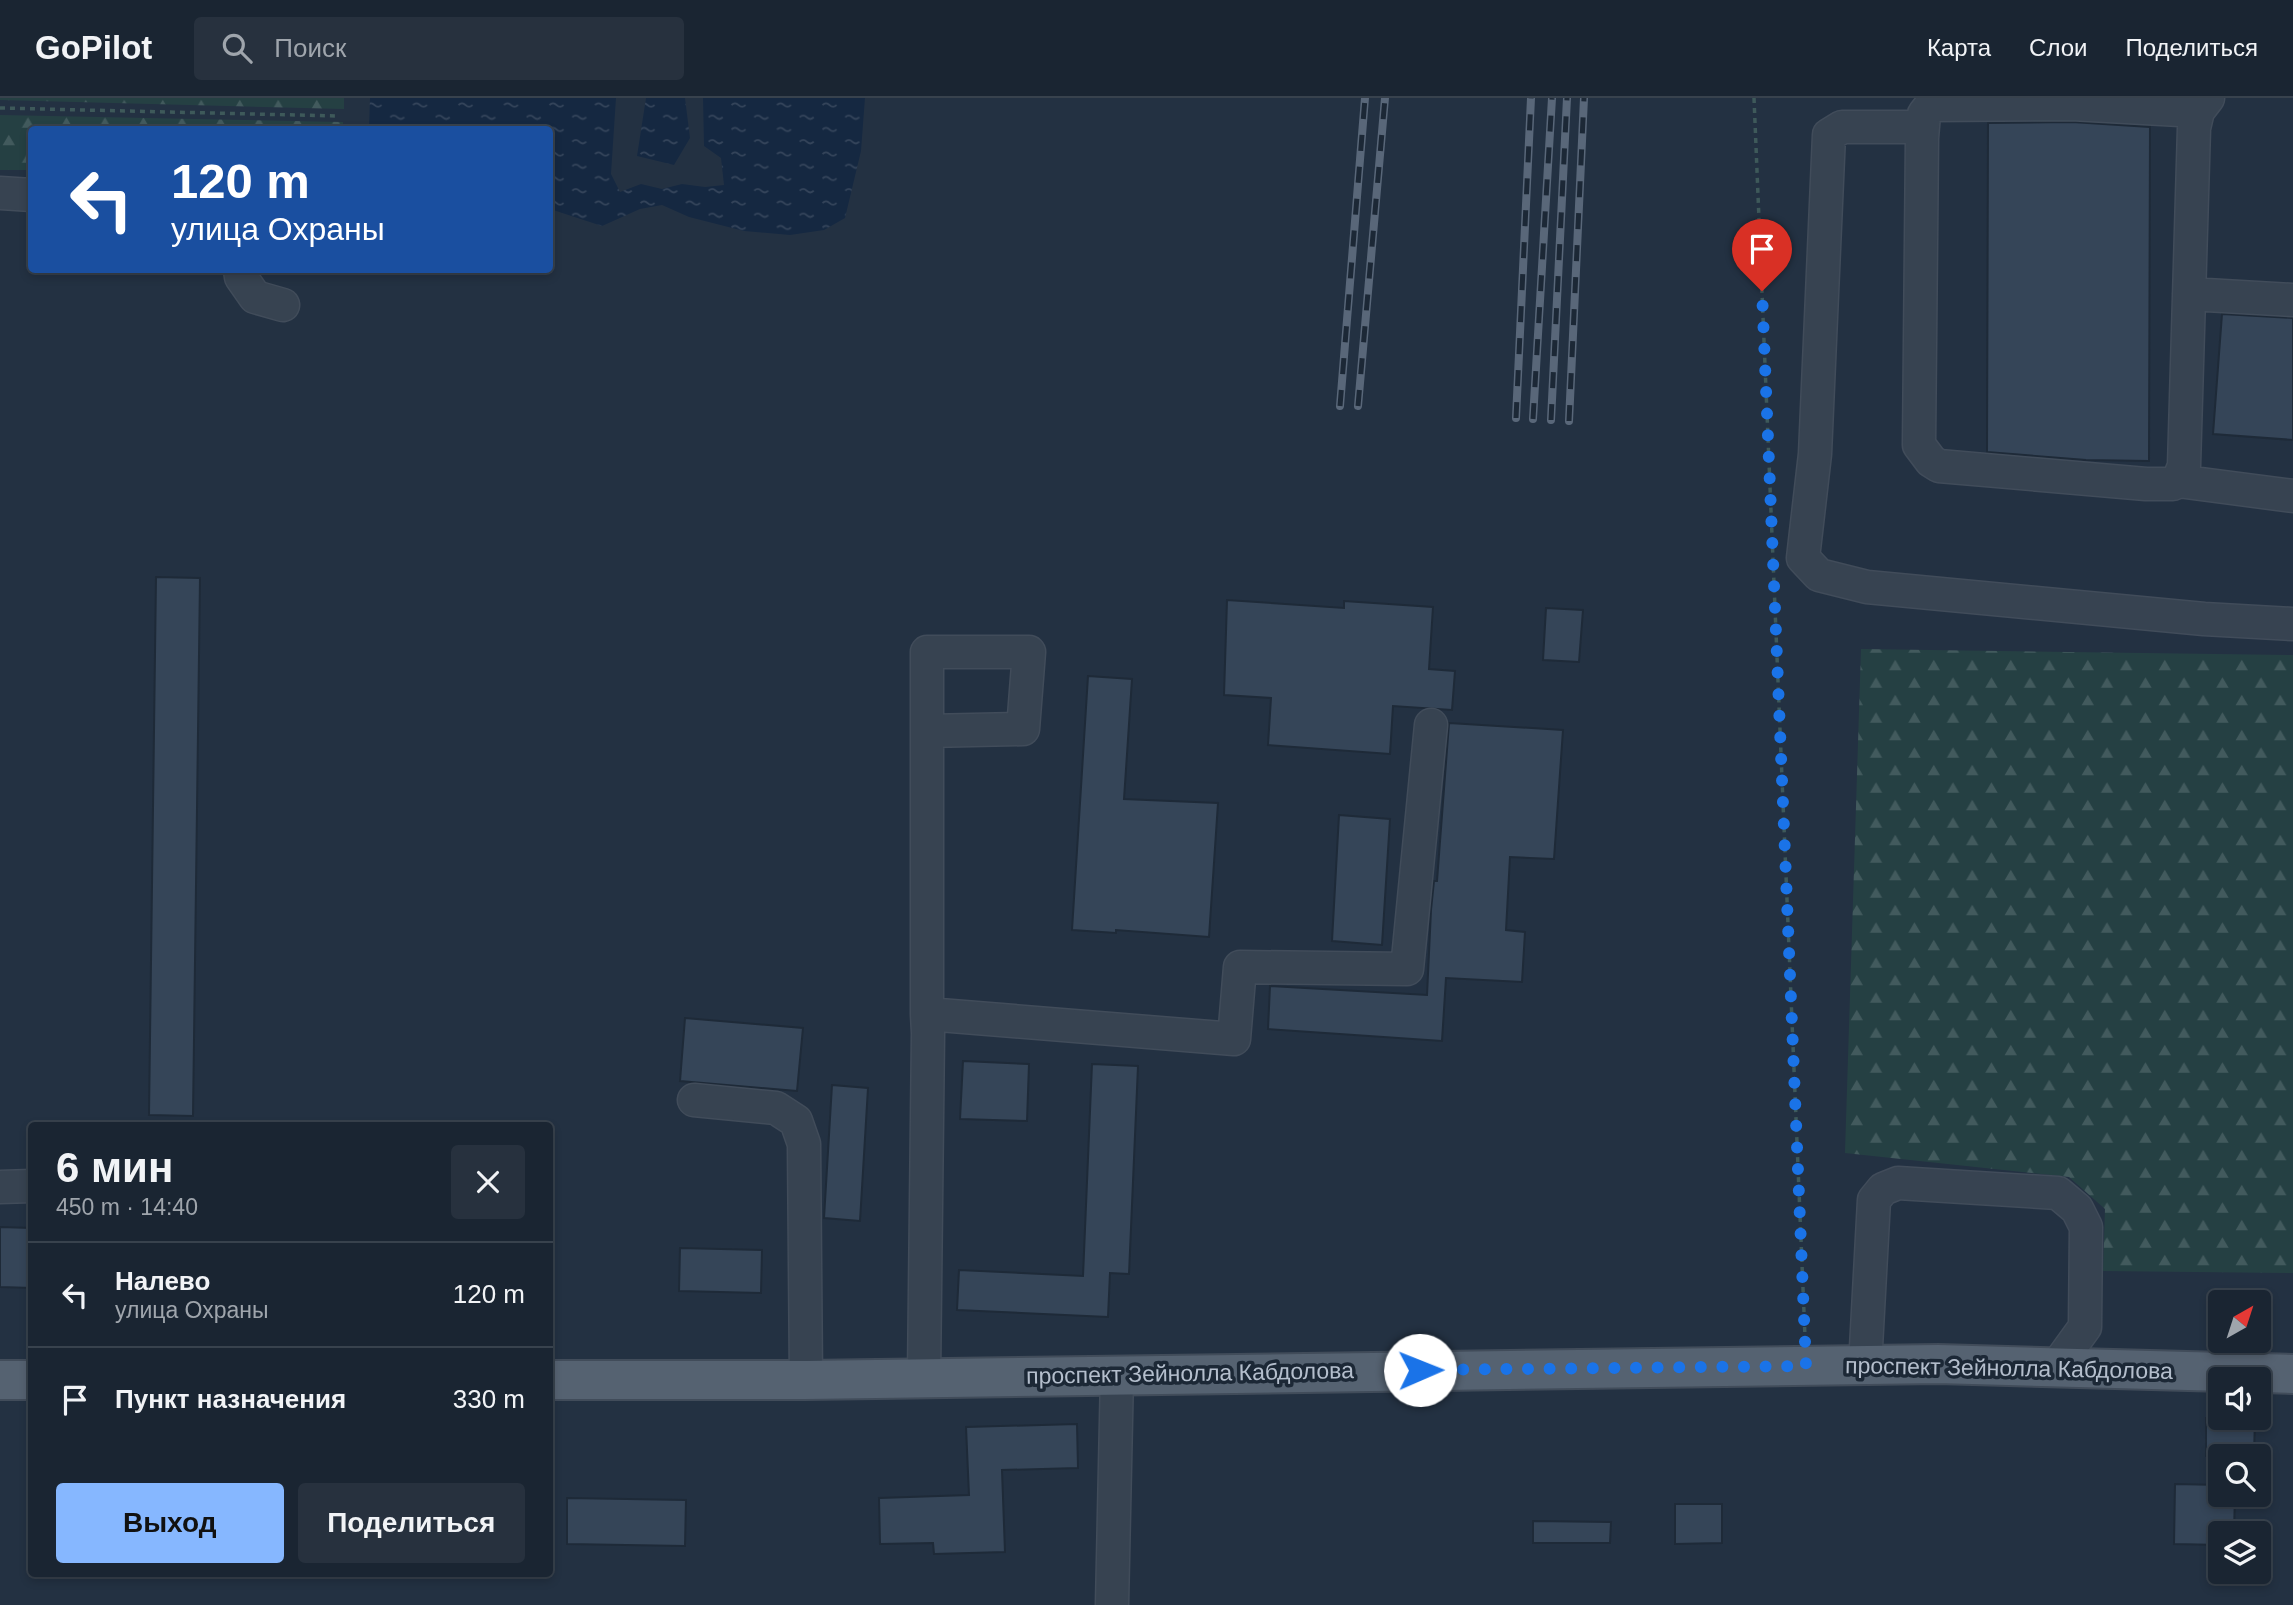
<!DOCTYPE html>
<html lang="ru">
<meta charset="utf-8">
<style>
body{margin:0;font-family:Arial,sans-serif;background:#27313e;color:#f1f3f6;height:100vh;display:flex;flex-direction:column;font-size:26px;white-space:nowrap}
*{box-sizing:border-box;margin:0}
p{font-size:23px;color:#9fa5ac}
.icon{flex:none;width:38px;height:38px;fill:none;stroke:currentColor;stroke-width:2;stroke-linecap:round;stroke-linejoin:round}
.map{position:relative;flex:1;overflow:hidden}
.details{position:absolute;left:28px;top:1024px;width:525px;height:455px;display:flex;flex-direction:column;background:#1a2532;border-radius:7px;box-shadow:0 4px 10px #0003,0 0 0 2px #38424d}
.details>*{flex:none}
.banner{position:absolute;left:28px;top:28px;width:525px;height:147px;border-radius:7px;box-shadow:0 4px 10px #0003,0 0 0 2px #38424d;background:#1a4fa0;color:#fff;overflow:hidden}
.needle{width:46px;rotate:39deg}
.fabs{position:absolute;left:2208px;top:1192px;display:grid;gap:14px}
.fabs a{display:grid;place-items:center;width:63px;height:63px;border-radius:7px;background:#1a2532;box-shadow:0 4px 10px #0003,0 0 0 2px #38424d;font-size:35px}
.pin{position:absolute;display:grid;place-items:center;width:60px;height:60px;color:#fff;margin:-72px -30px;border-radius:50% 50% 50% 0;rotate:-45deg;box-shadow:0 0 7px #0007}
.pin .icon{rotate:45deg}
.me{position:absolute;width:77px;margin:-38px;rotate:89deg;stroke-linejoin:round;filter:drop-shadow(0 0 5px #0008)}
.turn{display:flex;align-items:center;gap:24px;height:147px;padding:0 28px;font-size:32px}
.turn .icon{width:91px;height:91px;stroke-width:2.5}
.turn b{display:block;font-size:49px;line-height:60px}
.round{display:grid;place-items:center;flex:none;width:74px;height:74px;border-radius:7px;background:#27313e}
.overview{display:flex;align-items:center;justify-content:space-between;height:119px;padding:0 28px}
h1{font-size:42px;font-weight:700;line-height:52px}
.cta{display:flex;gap:14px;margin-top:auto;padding:14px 28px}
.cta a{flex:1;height:80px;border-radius:7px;background:#86b7ff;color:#111;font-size:28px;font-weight:700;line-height:80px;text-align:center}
.cta a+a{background:#27313e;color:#f1f3f6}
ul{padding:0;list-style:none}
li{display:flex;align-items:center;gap:21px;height:105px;padding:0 28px;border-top:2px solid #38424d}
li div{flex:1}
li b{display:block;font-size:26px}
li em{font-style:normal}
header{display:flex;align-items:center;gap:42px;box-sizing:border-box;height:98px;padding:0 35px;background:#1a2532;border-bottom:2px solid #38424d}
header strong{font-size:33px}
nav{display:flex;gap:38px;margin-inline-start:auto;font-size:24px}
.search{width:490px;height:63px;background:#27313e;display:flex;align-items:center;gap:18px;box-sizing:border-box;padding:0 24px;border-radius:7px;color:#9fa5ac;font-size:26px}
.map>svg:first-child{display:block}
</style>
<header>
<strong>GoPilot</strong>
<div class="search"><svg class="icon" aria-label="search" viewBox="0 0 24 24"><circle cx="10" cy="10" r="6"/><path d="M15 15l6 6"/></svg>Поиск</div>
<nav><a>Карта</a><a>Слои</a><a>Поделиться</a></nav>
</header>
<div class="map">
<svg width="2293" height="1507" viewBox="0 0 2293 1507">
<defs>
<pattern id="forest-firs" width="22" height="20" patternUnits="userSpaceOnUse" patternTransform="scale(1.75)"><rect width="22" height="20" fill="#254043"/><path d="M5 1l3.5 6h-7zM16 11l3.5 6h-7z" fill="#425a5d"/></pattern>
<pattern id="water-ripples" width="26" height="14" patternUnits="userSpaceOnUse" patternTransform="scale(1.75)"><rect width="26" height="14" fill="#152841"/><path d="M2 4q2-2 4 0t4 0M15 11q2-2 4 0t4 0" fill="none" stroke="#35455b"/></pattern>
</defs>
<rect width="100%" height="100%" fill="#233142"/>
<path fill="url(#forest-firs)" d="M0 0H344V11L0 2Z
M0 17 343 24V31L32 32 31 72H0Z
M1861 551 2293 557V1175L2103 1173 2105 1111 2069 1079 1845 1055Z"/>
<path fill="url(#water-ripples)" d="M370 0H616L611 76 620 94 641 86 662 91 682 86 705 89 724 87 721 60 704 48 703 0H865L861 53 845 120 824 132 790 137 744 133 689 119 662 107 640 111 602 128 550 111V32L369 31Z
M646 0H685L690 40 674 67 637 58Z"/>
<path fill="#354558" stroke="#1e2a38" stroke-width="2" d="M2072 24 2150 29 2149 363 2086 362 1987 354 1988 25Z
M2222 216 2293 220V342L2213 336Z
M156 479 200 480 193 1018 149 1017Z
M1227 502 1344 510V503L1433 509 1429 571 1455 573 1452 612 1393 608 1390 656 1268 647 1271 600 1224 597Z
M1546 510 1583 512 1579 564 1543 562Z
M1088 578 1132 581 1124 701 1218 705 1209 839 1116 832V835L1072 832Z
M1449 625 1563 632 1554 761 1510 759 1506 832 1525 834 1522 884 1446 880 1442 943 1268 931 1270 888 1427 897 1431 812 1434 783H1437Z
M1339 717 1390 721 1382 847 1332 843Z
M685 920 803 930 797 993 680 983Z
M963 963 1029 966 1027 1023 960 1021Z
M1092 966 1138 968 1129 1176 1110 1175 1108 1219 957 1212 959 1172 1083 1178Z
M832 987 868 990 860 1123 824 1120Z
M0 1129 32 1130V1190L0 1189Z
M680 1150 762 1152 761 1195 679 1193Z
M2206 1320H2255L2254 1358H2206Z
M1077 1326 1078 1370 1002 1372 1005 1454 934 1456 933 1445 880 1446 879 1400 969 1397 966 1329Z
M2175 1386 2221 1387V1396H2235L2234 1435H2221V1447L2174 1446Z
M567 1400 686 1402 685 1448 567 1446Z
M1675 1406H1722V1445L1675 1446Z
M1533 1423 1611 1424 1610 1445H1533Z"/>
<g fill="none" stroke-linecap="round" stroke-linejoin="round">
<defs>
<path id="minor" d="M2198 13 2072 6 1931 7 1924 16 1922 40 1919 347 1931 363 1939 368 2146 386H2173L2178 383 2184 368 2194 30 2198 13 2208 0
M1923 29H1842L1829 37 1815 356 1803 460 1819 477 1867 489 2204 521 2293 526
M0 95 32 97
M240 172 241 179 255 199 283 207
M2189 196 2293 202
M2178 383 2293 398
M927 916 1234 941 1240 869 1407 871 1431 627
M694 1002 776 1010 796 1023 804 1046 806 1282
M0 1089 32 1088
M1865 1268 1874 1102 1883 1091 1898 1085 2058 1095 2077 1111 2086 1129 2085 1229 2056 1269
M924 1279 928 935 927 916V554H1029L1023 631 927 633
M1112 1507 1117 1276"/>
<path id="major" d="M0 1282H32
M550 1282H806L1938 1266 2293 1276"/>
</defs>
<use href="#minor" stroke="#414c5a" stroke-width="35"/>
<use href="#major" stroke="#414c5a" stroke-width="42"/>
<path stroke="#3e595a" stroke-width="3.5" stroke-dasharray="5 5" stroke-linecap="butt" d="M1754 0 1805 1239
M0 10 338 18"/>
<use href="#minor" stroke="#374351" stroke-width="32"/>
<use href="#major" stroke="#556271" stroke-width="38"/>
<defs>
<path id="rail" d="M1340 308 1365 0
M1358 308 1385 0
M1516 320 1531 0
M1533 321 1552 0
M1551 322 1567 0
M1569 323 1584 0"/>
</defs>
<use href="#rail" stroke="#596779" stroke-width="8"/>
<use href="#rail" stroke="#1c2836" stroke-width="5" stroke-dasharray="16" stroke-linecap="butt"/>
</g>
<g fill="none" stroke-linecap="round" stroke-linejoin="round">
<path stroke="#1a73e8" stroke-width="12" stroke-dasharray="0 21.6" d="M1420 1272 1806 1268 1762 193"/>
</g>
<g text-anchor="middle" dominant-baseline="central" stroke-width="7" stroke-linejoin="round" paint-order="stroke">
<g font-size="23" fill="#b4becc" stroke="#1c2836">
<text transform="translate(2009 1270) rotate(1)">проспект Зейнолла Кабдолова</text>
<text transform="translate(1190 1275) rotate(-1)">проспект Зейнолла Кабдолова</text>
</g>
</g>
</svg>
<div class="fabs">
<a><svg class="needle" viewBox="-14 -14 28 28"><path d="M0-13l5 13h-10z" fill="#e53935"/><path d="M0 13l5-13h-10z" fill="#9fa5ac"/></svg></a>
<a><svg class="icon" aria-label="sound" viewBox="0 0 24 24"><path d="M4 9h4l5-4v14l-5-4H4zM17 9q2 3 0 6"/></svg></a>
<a><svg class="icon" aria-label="search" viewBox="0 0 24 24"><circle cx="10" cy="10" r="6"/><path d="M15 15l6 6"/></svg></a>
<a><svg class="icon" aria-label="layers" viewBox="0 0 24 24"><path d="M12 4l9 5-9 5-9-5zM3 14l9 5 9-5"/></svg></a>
</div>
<div class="pin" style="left:1762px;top:193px;background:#d93025"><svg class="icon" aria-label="arrive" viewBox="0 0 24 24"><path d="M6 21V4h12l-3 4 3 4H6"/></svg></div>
<svg class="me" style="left:1420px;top:1272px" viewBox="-20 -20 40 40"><circle r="19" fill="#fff"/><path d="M0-13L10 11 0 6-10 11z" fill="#1a73e8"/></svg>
<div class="banner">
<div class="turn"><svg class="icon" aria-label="left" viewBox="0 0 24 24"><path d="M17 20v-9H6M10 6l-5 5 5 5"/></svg><div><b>120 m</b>улица Охраны</div></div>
</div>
<section class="details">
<div class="overview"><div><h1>6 мин</h1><p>450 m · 14:40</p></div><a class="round"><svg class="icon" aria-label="close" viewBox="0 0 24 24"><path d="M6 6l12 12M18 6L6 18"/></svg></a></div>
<ul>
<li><svg class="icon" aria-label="left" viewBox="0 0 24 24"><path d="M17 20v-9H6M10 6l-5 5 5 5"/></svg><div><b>Налево</b><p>улица Охраны</p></div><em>120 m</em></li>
<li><svg class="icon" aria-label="arrive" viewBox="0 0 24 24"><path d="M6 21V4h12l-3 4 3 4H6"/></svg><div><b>Пункт назначения</b></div><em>330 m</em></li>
</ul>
<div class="cta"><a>Выход</a><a>Поделиться</a></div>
</section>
</div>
